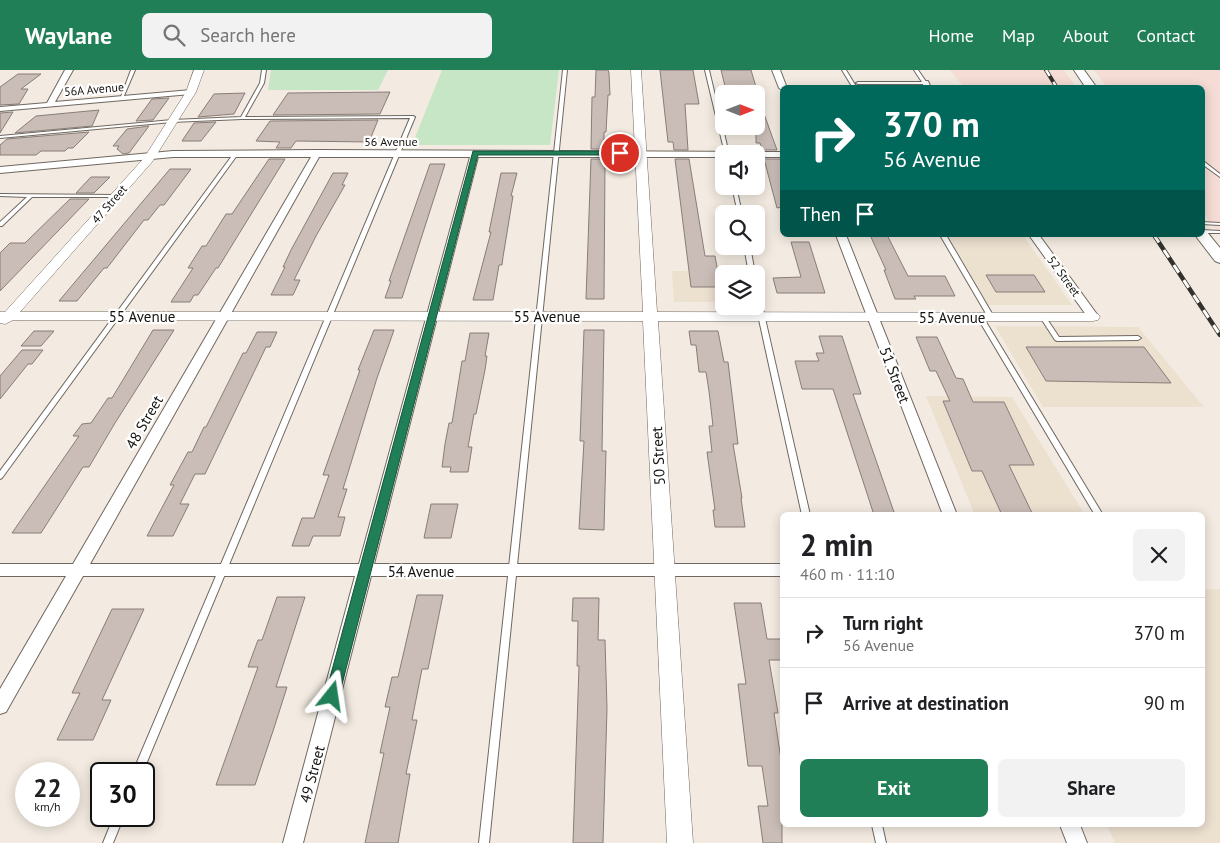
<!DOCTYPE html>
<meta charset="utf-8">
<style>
body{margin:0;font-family:"PT Sans",sans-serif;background:#f2f2f2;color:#202124;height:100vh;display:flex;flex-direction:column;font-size:19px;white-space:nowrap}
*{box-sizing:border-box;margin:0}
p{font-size:16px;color:#757577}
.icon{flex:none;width:28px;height:28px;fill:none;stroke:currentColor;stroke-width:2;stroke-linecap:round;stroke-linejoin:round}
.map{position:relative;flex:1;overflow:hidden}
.side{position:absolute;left:780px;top:442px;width:425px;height:315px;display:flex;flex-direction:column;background:#fff;border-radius:8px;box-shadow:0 2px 12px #0003}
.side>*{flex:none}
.guide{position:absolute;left:780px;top:15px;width:425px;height:152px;border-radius:8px;box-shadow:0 2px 12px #0003;background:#00695c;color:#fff;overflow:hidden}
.needle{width:32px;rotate:90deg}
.buttons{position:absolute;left:715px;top:15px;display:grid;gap:10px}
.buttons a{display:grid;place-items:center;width:50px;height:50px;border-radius:8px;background:#fff;box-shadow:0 2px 12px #0003;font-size:25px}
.speed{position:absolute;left:15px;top:692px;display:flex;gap:10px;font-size:25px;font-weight:700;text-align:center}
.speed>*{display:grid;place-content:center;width:65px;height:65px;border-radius:50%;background:#fff;box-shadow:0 2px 12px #0003;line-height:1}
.speed small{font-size:12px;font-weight:400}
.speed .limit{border:2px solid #111;border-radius:8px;background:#fff;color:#111}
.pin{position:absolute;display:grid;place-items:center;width:42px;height:42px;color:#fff;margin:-21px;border:2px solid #fff;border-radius:50%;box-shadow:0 1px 5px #0007}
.me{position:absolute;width:55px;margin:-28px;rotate:15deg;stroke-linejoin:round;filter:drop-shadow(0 0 4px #0008)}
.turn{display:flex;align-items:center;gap:18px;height:105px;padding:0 20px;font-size:22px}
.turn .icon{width:65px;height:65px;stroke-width:2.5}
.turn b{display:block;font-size:35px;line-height:42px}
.then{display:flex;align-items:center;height:48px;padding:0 20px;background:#0003;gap:10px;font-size:19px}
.round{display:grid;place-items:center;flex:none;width:52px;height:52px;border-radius:8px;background:#f2f2f2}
.headline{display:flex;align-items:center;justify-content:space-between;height:85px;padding:0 20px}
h1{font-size:30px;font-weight:600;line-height:38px}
.button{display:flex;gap:10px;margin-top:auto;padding:10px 20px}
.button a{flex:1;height:58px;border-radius:8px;background:#207f56;color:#fff;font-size:20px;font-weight:600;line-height:58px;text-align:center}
.button a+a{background:#f2f2f2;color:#202124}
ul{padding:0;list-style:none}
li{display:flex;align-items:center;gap:15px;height:70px;padding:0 20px;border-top:1px solid #e0e0e0}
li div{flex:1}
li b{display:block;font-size:19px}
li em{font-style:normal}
header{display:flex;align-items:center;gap:30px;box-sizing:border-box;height:70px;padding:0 25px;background:#207f56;color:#fff}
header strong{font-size:24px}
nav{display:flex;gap:28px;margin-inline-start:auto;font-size:18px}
.search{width:350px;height:45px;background:#f2f2f2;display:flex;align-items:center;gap:12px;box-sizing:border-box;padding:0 18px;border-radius:8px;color:#757577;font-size:19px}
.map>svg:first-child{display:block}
</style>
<header>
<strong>Waylane</strong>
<div class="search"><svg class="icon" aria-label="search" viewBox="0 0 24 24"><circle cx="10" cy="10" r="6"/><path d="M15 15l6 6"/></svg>Search here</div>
<nav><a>Home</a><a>Map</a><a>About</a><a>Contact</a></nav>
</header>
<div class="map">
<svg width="1220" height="773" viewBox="0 0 1220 773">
<rect width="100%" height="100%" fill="#f3ebe1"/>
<path fill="#ece0cf" d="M948 165H1023L1072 235H988Z
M672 201H745V204H724V232H674Z
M995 256 1138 257 1204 337H1043Z
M926 326 1012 327 1085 445H975Z
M1220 519V773H1115L1107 755H1202L1203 520Z"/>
<path fill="#f5dcd4" d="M950 0H1064L1076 17H964Z
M1094 0H1220V165L1203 143 1202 18 1107 17Z"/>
<path fill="#c7e6c5" d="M271 0H388L378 20H268Z
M442 0H559L550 75H412Z"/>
<path fill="#cabdb8" stroke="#887d78" d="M596 0H608L609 3 610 25H608L606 62H604V79H591L592 27H595Z
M660 0H693L699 34H685L688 80H674L673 72H668Z
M721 0H751L758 24H727Z
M18 4H41L21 19H28L19 34 0 35V17Z
M390 22 380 44 273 45 288 23Z
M245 23 234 44 198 47 214 24Z
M169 28 153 50 136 51 152 29Z
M756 30H759L777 80H762L760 73H756Z
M99 40 92 56 15 63 36 46Z
M13 42 0 63V43Z
M378 50 369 72 296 71 291 78H276L280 72 256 71 270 51Z
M216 52 201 71H182L194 53Z
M149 56 129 83 123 84 117 79 119 76H113L127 59Z
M89 62 73 78H68L65 81H41L36 85H0V75L7 69Z
M269 89H285L218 198H216L198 225H194L190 232H171L193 198H188L202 176H206L226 144H232Z
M591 89H603L605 92 604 229H586Z
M675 89H689L705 186H715L718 202H724V217H691Z
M764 89H780L782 97V137L777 138Z
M430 94H445L402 228H385L391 211H389Z
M170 99H191L164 135H160L148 150H144L107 198H104L77 231H59Z
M333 103H348L342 115H345L316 166 294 210H300L293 225H271L285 197H283L291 180Z
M501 103H517L511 126H513L503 187 502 195H499L493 230H473L491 162H489Z
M91 107H110L94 123H76Z
M70 129H89L0 221V183L10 173H25Z
M870 165H887L908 206H945L955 226H914L916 229H895L884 200H886Z
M791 172H809L825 223H777L773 208 801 207Z
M986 205H1034L1045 222H996Z
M153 260H174L115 353 89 397H83L41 463H12L79 366H73L82 354 91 353 108 328H112Z
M374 260H394L377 308 343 419H347L338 447H345L340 466H313L309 476H292L302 448H314L329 405H323L360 300H358Z
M584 260H604L602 381H606L604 460 579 459 584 371H580Z
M34 261H54L41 276H21Z
M689 261H718L724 292H728L738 374H733L742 428H741L745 457H715L713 440H715L707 382H712L709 356H713L709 321 706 302H699L696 275H691Z
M257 262H277L270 277H266L205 404H195L180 434H189L173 466H147L174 415H170L188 382H192L204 357H206L243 283H246Z
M470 263H489L485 286H487L485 300 476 344H474L468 377H472L468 402H450L451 397H442L445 374 449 353H452L462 291H465Z
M819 266H842L861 324H853L895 445H874L833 319H802L795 291H819L816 283H824Z
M916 267H937L956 308 963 309 973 332H1004L1034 395H1009L1033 445H1002L982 401H972L943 331H950L936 301H930Z
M1026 277H1144L1171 313 1046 311Z
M22 280H43L32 294H28L0 329V306Z
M431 434H458L451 468H424Z
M417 525H443L428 599H422L412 650H417L406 704H410L398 773H365L384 683H380L390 637H385L392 607H398Z
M277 527H305L276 617H287L274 658 255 715H216L258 597H248L258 570H262Z
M573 528H599L598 570H605L607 639 603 773H573L579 596H577L578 551H572Z
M734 533H761L767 569H781L782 590H769L778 643H774L782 696V773H763L758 736H768L762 696H748L738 614H746Z
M112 539H144L102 630H111L93 670H57L80 623H72Z"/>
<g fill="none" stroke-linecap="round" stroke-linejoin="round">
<defs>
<path id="service" d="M131 0H135L123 28 120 29Z
M262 0H266L264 13 245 47 413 46 415 47 142 704H132L410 48 242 49 172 52 0 68V66L172 50 241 47 260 13Z
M563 0H567L489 773H479Z
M705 0H709L729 84H725Z
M842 0H846L857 18H853Z
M914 0H918L927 13 926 14H858L856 13 858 12H922Z
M234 83 238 84 2 408 0 409V401Z
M1202 90 1220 104V107L1202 94Z
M732 116H736L742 144H738Z
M0 124 117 125 119 126 117 127H32L2 156H0V152L27 127 0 126Z
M1202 152 1220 153V155L1202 154Z
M1202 160 1220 161V163H1202Z
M940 165H946L994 247 993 248H989L988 247Z
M744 176H750L755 204H749Z
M756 220 759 222 810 445H802L756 236Z
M980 245 983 247 1103 445H1095L977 247Z
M1043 245 1045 246 1059 267 1138 266 1141 268 1138 270 1057 271 1055 270 1040 247Z
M114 746H124L113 773H103Z
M872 755H882L886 773H876Z"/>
<path id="minor" d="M65 0H73L55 32 191 20 195 22 191 24 0 41V37L47 33Z
M772 0H780L787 18H782V20L779 18Z
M922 11H928L931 18H924Z
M317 80 782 82V87H756V84H724V87H478L374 494H782V506H371L303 773H283L355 506H83L6 642 0 644V619L66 506H0V494H73L311 87H173L0 103V97L173 81ZM319 87H470L359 494H90Z
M836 165H846L957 445H943Z
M1029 165H1039L1099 247 1097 249H1089Z
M1060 755H1080L1087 773H1067Z"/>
<path id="tertiary" d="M194 0H204L196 22 152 92 20 242H643L631 0H641L657 242 1093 243 1098 244 1100 247 1098 250 1093 251H658L693 773H667L643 251 13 250 5 254 0 253V242H5L144 88 186 22Z"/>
<path id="secondary" d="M1074 0H1084L1097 18H1086Z
M1202 161 1207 162 1220 178V193L1215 191 1195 165H1202Z"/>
</defs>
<use href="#service" stroke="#6f6860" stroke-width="2"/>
<use href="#minor" stroke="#6f6860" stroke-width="2"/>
<use href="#tertiary" stroke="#6f6860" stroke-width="1"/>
<use href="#secondary" stroke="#6f6860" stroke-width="2"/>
<use href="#service" fill="#fff" fill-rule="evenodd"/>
<use href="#minor" fill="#fff" fill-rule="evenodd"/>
<use href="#tertiary" fill="#fff" fill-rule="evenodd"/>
<use href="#secondary" fill="#fff" fill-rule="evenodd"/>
<defs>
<path id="rail-far1" d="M1046 0 1057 18"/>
<path id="rail" d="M1154 165 1220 265"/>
</defs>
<use href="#rail-far1" stroke="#33312c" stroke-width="4"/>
<use href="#rail" stroke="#33312c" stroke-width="4.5"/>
<use href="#rail-far1" stroke="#fff" stroke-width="2.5" stroke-dasharray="7" stroke-linecap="butt"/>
<use href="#rail" stroke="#fff" stroke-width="3" stroke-dasharray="9" stroke-linecap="butt"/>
</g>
<path fill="#207f56" stroke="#155338" d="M473 81H620L624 83 620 85H478L339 626 337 631 332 633 327 631 325 626Z"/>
<g text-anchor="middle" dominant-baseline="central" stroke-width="4.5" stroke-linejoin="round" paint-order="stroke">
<g font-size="12" fill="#15130f" stroke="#fff">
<text transform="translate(94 19) rotate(-5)">56A Avenue</text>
<text x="391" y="71">56 Avenue</text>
<text transform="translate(109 134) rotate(-49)">47 Street</text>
<text transform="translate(1064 206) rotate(54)">52 Street</text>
</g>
<g font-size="15" fill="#15130f" stroke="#fff">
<text x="142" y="246">55 Avenue</text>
<text x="547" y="246">55 Avenue</text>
<text x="952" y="247">55 Avenue</text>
<text transform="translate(895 305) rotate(69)">51 Street</text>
<text transform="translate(144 352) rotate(-60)">48 Street</text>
<text transform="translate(658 386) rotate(-93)">50 Street</text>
<text x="421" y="501">54 Avenue</text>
<text transform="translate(312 704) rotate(-75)">49 Street</text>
</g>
</g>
</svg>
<div class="buttons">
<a><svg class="needle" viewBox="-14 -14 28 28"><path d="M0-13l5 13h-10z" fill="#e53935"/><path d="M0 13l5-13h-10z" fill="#757577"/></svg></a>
<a><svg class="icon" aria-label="sound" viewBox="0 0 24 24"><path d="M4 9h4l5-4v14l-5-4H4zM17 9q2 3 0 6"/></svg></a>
<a><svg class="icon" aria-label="search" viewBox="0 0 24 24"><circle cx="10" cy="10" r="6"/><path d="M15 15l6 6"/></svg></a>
<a><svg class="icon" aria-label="layers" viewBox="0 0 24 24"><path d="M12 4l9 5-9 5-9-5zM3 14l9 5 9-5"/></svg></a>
</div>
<div class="speed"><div>22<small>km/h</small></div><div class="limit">30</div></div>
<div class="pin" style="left:620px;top:83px;background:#d93025"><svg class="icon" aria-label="arrive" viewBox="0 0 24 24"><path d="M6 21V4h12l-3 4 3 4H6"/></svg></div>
<svg class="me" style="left:332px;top:626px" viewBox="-20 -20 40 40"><path d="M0-17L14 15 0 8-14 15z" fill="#207f56" stroke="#fff" stroke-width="4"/></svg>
<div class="guide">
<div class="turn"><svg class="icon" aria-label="right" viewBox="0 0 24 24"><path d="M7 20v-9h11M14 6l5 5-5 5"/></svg><div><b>370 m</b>56 Avenue</div></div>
<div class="then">Then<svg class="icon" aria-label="arrive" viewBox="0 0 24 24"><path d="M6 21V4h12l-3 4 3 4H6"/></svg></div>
</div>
<section class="side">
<div class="headline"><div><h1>2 min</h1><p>460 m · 11:10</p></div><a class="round"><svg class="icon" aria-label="close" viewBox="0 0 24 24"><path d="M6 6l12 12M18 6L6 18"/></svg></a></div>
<ul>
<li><svg class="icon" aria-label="right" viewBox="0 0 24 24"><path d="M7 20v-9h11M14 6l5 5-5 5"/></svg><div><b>Turn right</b><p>56 Avenue</p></div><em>370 m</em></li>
<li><svg class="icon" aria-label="arrive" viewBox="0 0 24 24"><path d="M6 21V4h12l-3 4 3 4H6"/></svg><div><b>Arrive at destination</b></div><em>90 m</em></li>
</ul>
<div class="button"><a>Exit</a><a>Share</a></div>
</section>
</div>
